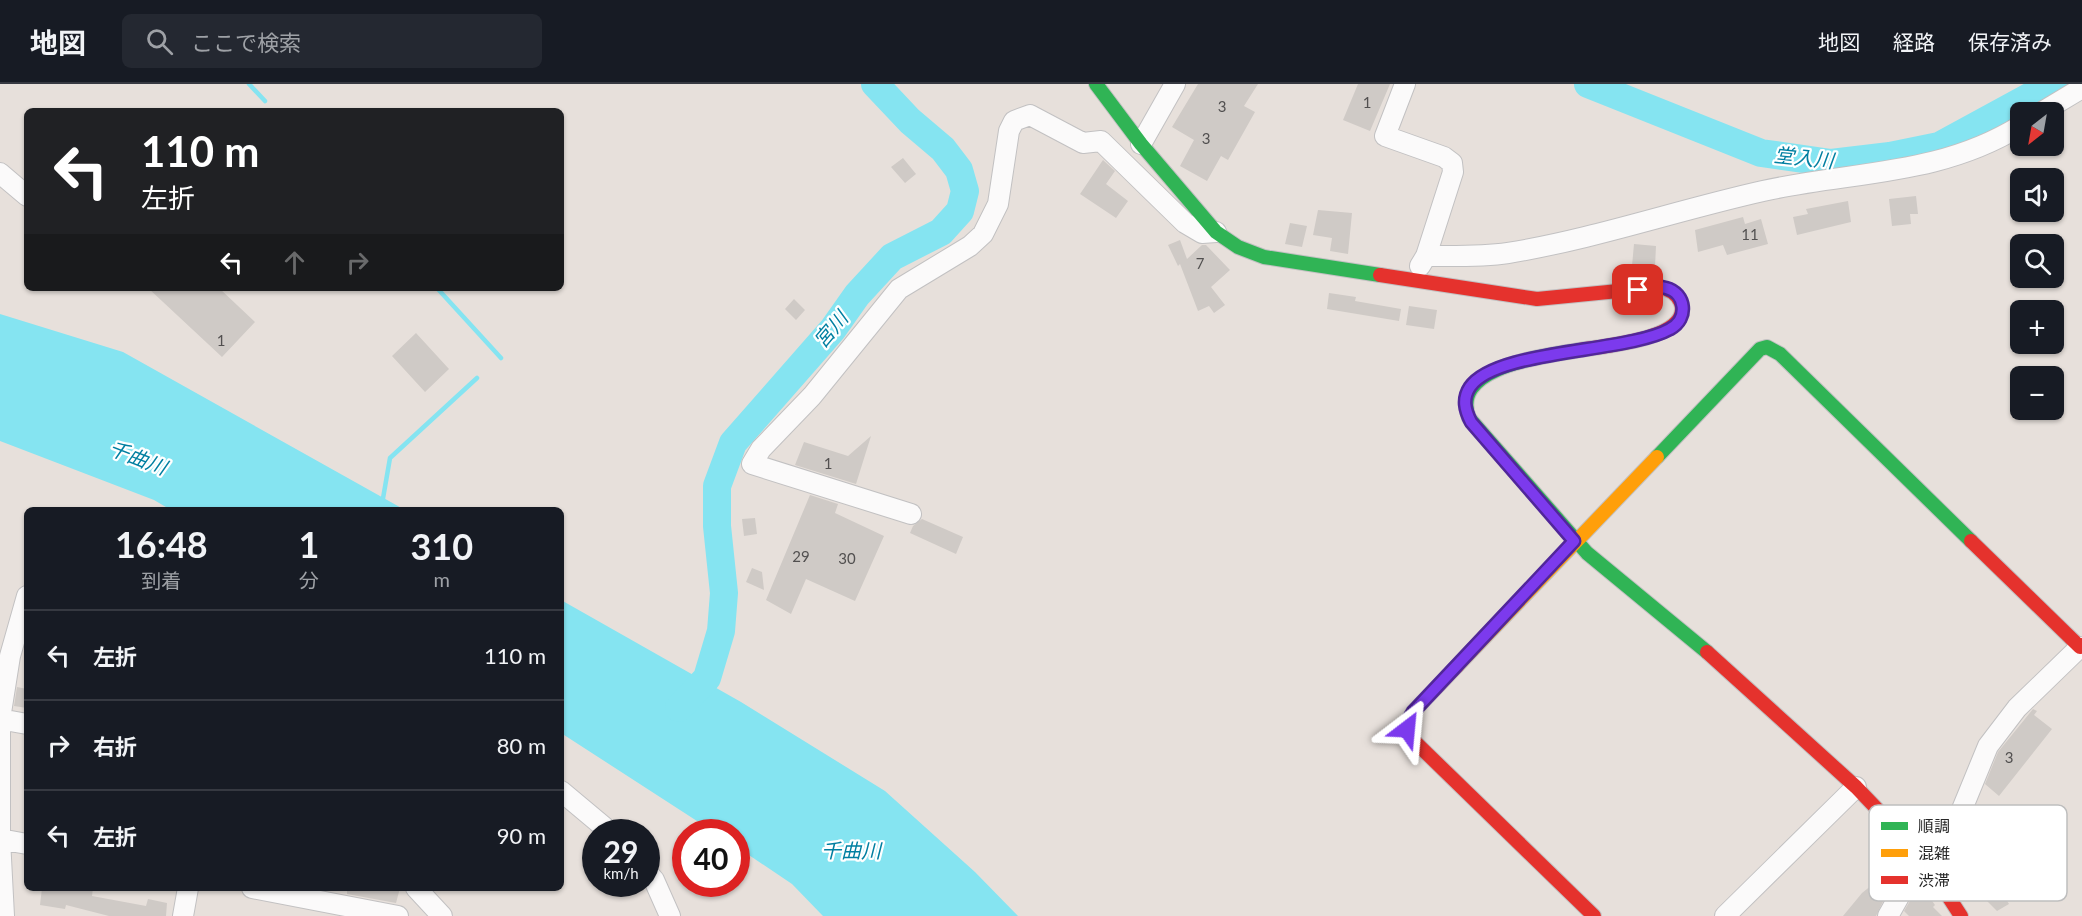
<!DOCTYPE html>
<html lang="ja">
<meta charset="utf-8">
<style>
body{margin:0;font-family:Lato,"Noto Sans JP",sans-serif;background:#242831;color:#f1f3f6;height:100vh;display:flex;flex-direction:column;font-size:22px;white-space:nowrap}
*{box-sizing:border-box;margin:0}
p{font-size:20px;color:#9ea1a6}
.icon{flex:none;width:33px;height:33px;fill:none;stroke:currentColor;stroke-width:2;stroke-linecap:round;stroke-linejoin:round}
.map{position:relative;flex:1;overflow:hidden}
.details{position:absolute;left:24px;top:423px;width:540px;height:384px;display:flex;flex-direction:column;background:#171b24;border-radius:9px;box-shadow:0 2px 4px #0004}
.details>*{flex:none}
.banner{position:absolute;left:24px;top:24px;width:540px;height:183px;border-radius:9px;box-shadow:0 2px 4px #0004;background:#202124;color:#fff;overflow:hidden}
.needle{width:39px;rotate:211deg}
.fabs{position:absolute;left:2010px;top:18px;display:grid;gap:12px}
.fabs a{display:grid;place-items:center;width:54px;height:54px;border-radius:9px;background:#171b24;box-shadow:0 2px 4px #0004;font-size:30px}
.speed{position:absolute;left:582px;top:735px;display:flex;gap:12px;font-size:30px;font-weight:700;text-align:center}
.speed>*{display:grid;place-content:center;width:78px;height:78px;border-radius:50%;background:#171b24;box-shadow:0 2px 4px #0004;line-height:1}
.speed small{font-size:15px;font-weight:400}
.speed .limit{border:9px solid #d22;background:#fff;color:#111}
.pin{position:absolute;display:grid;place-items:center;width:51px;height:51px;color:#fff;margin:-26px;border-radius:12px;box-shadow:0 3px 9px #0006}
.me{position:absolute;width:66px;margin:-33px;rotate:29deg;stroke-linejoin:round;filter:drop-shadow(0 0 4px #0008)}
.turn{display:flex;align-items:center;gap:21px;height:126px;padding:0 18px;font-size:27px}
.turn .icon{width:78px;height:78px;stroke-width:2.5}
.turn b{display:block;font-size:42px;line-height:51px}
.lanes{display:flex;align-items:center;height:57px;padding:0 18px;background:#0003;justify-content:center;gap:30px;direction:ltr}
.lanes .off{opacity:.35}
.eta{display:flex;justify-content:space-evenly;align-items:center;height:102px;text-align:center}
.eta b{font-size:36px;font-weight:700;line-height:42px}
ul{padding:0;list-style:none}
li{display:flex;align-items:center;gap:18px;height:90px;padding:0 18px;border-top:2px solid #363941}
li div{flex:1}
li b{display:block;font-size:22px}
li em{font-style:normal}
header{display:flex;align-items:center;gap:36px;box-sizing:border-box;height:84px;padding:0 30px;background:#171b24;border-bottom:2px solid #363941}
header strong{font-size:28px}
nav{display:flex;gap:33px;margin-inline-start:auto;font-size:21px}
.search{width:420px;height:54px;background:#242831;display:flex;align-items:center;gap:15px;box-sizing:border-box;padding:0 21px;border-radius:9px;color:#9ea1a6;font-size:22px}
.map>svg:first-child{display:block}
</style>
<header>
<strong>地図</strong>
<div class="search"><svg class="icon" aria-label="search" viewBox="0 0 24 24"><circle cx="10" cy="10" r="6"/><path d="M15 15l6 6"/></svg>ここで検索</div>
<nav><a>地図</a><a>経路</a><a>保存済み</a></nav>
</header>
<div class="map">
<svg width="2082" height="832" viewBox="0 0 2082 832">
<rect width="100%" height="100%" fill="#e7e0db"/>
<path fill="#85e4f1" d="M0 230 123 268 405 426H171L154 416 0 357Z
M561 516 741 618 885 707 975 788 1018 832H823L792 800 737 763 736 748H714L561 649Z"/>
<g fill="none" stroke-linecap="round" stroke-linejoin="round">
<path stroke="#85e4f1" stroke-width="4.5" d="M249 0 265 17
M437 204 501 274
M381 426 390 374 477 294"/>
<path stroke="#85e4f1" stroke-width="28" d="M1588 0 1761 69 1831 79 1890 72 1939 62 2053 0
M679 624 707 594 721 547 724 509 717 442V402L733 359 833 245 857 211 892 173 941 148 960 127 965 107 959 86 943 65 910 37 875 0"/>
</g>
<path fill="#cfcac6" d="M1198 0H1258L1244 22 1255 28 1228 76 1221 72 1207 97 1180 82 1194 56 1172 43Z
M1358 0H1390L1370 47 1343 36Z
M903 74 916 90 905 99 891 83Z
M1103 76 1115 87 1106 100 1128 117 1116 134 1080 110Z
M1916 112 1918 130H1910L1911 140 1892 142 1889 115Z
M1848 117 1851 138 1797 151 1793 133 1808 130 1806 125Z
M1318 126 1352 129 1348 170 1330 167 1332 154 1313 151Z
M1743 133 1745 140 1761 135 1768 160 1727 171 1723 161 1698 168 1695 146Z
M1290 139 1307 142 1302 163 1285 160Z
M1180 156 1187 175 1202 161H1206L1230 186 1211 203 1225 221 1214 229 1209 222 1198 227 1180 180 1178 182 1168 161Z
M1634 160 1656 162 1655 183 1632 182Z
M148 204H219L255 238 222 273Z
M1329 209 1356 213 1355 217 1401 225 1399 237 1327 225Z
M794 215 805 226 796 236 785 225Z
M1409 222 1437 226 1434 245 1406 241Z
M416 249 449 285 425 308 392 272Z
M871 352 856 400 795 381 804 358 848 372Z
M810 411 838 420 835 429 884 452 855 517 806 495 791 530 766 516Z
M755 434 757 450 744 452 742 435Z
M922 435 963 453 956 470 910 449 913 442Z
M752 484 762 488 764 506 746 498Z
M17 603 27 605V624L14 622Z
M2033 625 2037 627 2034 631 2052 645 1999 712 1985 700 1998 668Z
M1971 735 1991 756 1995 753 2019 783 1996 798 2009 820 1997 827 1943 773Z
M1882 793 1890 803 1876 832H1843L1862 809Z
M1920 800 1935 821 1933 823 1942 832H1909L1904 827Z
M42 804H93L92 812 146 822 148 815 167 819 166 832H109L66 821 65 825 40 821Z
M347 804H400L396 819 347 810Z"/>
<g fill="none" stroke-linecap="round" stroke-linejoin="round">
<defs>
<path id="street" d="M1405 0 1385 52 1444 73 1452 79 1453 88 1426 172 1420 182
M2042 28 2082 4
M1141 60 1175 0
M0 89 27 112
M1426 172C1453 172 1481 173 1508 169 1594 155 1678 126 1763 107 1853 87 1939 92 2020 42
M911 430 752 380 761 365 812 312 899 205 970 162 983 150 998 120 1009 47 1014 37 1030 31 1083 59 1101 57 1185 139 1202 149 1216 148
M0 635 27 640
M561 707 610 748
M0 755 27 760
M646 787 654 796 670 832
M252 804 398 832
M416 804 442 832
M4 832 0 755V635L10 572 27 512
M183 832 188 804
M1725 832 1856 703
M1888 832 1922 772 1938 762 1958 735 1988 662 2017 624 2080 563"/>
<path id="fast" d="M1096 0 1141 60 1216 148 1238 163 1264 173 1380 191
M1580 266C1546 272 1449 282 1469 334L1587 469 1707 568
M1657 373 1760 265 1767 263 1780 270 1971 457"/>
<path id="slow" d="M1457 582 1657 373"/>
<path id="jam" d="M1380 191 1537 215 1659 203C1669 205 1677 209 1681 219 1693 255 1603 262 1580 266
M1971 457 2080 563 2082 561
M1707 568 1856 703 1922 772 1961 832
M1457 582 1413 628 1407 638 1412 655 1594 832"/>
</defs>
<use href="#street" stroke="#c2c1c2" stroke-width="22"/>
<use href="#fast" stroke="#c2c1c2" stroke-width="16"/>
<use href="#slow" stroke="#c2c1c2" stroke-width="16"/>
<use href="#jam" stroke="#c2c1c2" stroke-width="16"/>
<use href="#street" stroke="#fbfafa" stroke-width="20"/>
<use href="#fast" stroke="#30b455" stroke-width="14"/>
<use href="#slow" stroke="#ff9f0a" stroke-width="14"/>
<use href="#jam" stroke="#e5322d" stroke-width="14"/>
</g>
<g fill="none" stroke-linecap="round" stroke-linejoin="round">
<defs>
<path id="route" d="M1407 645V638L1413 628 1574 457 1471 338C1465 326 1462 315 1470 303 1496 265 1627 269 1670 245 1689 235 1686 209 1666 204 1657 201 1647 204 1638 206"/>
</defs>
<use href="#route" stroke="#51269a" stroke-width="15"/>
<use href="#route" stroke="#7c3aed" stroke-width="10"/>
</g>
<g text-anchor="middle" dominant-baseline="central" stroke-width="4.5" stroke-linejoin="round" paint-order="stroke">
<g font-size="15" fill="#525050">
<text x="1367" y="18">1</text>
<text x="1222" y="22">3</text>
<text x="1206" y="54">3</text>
<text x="1750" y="150">11</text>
<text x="1200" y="179">7</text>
<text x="221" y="256">1</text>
<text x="828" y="379">1</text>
<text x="801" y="472">29</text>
<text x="847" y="474">30</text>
<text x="2009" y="673">3</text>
</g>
<g font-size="20" font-style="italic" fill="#007fa1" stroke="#fff">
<text transform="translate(1804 73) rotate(6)">堂入川</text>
<text transform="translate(830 245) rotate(-50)">宮川</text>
<text transform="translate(138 373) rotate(21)">千曲川</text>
<text x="851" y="766">千曲川</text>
</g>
</g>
<rect x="1869" y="721" width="198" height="96" rx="9" fill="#fff" stroke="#bebebe" stroke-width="1.5"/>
<rect x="1881" y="738" width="27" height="8" fill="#30b455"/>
<rect x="1881" y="765" width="27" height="8" fill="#ff9f0a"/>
<rect x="1881" y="792" width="27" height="8" fill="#e5322d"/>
<g font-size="16" fill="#272727">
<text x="1918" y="748">順調</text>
<text x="1918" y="775">混雑</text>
<text x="1918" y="802">渋滞</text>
</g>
</svg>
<div class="fabs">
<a><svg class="needle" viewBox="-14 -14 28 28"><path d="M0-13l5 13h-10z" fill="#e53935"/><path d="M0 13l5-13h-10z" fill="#9ea1a6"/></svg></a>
<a><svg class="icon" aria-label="sound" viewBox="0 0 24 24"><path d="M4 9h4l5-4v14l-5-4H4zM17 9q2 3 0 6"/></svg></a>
<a><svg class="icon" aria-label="search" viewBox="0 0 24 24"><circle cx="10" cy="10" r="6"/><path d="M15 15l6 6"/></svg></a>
<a>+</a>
<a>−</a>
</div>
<div class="speed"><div>29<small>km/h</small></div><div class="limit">40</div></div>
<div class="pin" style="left:1638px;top:206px;background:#d93025"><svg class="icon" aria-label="arrive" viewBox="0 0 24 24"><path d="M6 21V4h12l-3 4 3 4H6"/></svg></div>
<svg class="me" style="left:1407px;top:645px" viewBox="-20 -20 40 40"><path d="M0-17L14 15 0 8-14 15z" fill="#7c3aed" stroke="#fff" stroke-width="4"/></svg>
<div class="banner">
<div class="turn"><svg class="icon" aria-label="left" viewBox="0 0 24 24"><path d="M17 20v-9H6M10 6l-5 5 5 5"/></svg><div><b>110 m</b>左折</div></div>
<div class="lanes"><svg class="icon" aria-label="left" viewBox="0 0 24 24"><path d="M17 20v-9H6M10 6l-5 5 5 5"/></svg><svg class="icon off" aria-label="ahead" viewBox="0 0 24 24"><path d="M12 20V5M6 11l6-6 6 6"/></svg><svg class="icon off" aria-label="right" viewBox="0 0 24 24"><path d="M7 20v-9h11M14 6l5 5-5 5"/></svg></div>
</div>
<section class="details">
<div class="eta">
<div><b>16:48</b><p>到着</p></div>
<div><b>1</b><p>分</p></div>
<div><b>310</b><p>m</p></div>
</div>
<ul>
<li><svg class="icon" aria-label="left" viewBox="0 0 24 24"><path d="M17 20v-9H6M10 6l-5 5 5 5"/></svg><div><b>左折</b></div><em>110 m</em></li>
<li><svg class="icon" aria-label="right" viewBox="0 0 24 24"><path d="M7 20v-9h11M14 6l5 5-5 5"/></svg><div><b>右折</b></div><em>80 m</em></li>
<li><svg class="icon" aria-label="left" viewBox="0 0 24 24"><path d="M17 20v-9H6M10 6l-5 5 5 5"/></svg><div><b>左折</b></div><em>90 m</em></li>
</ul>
</section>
</div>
